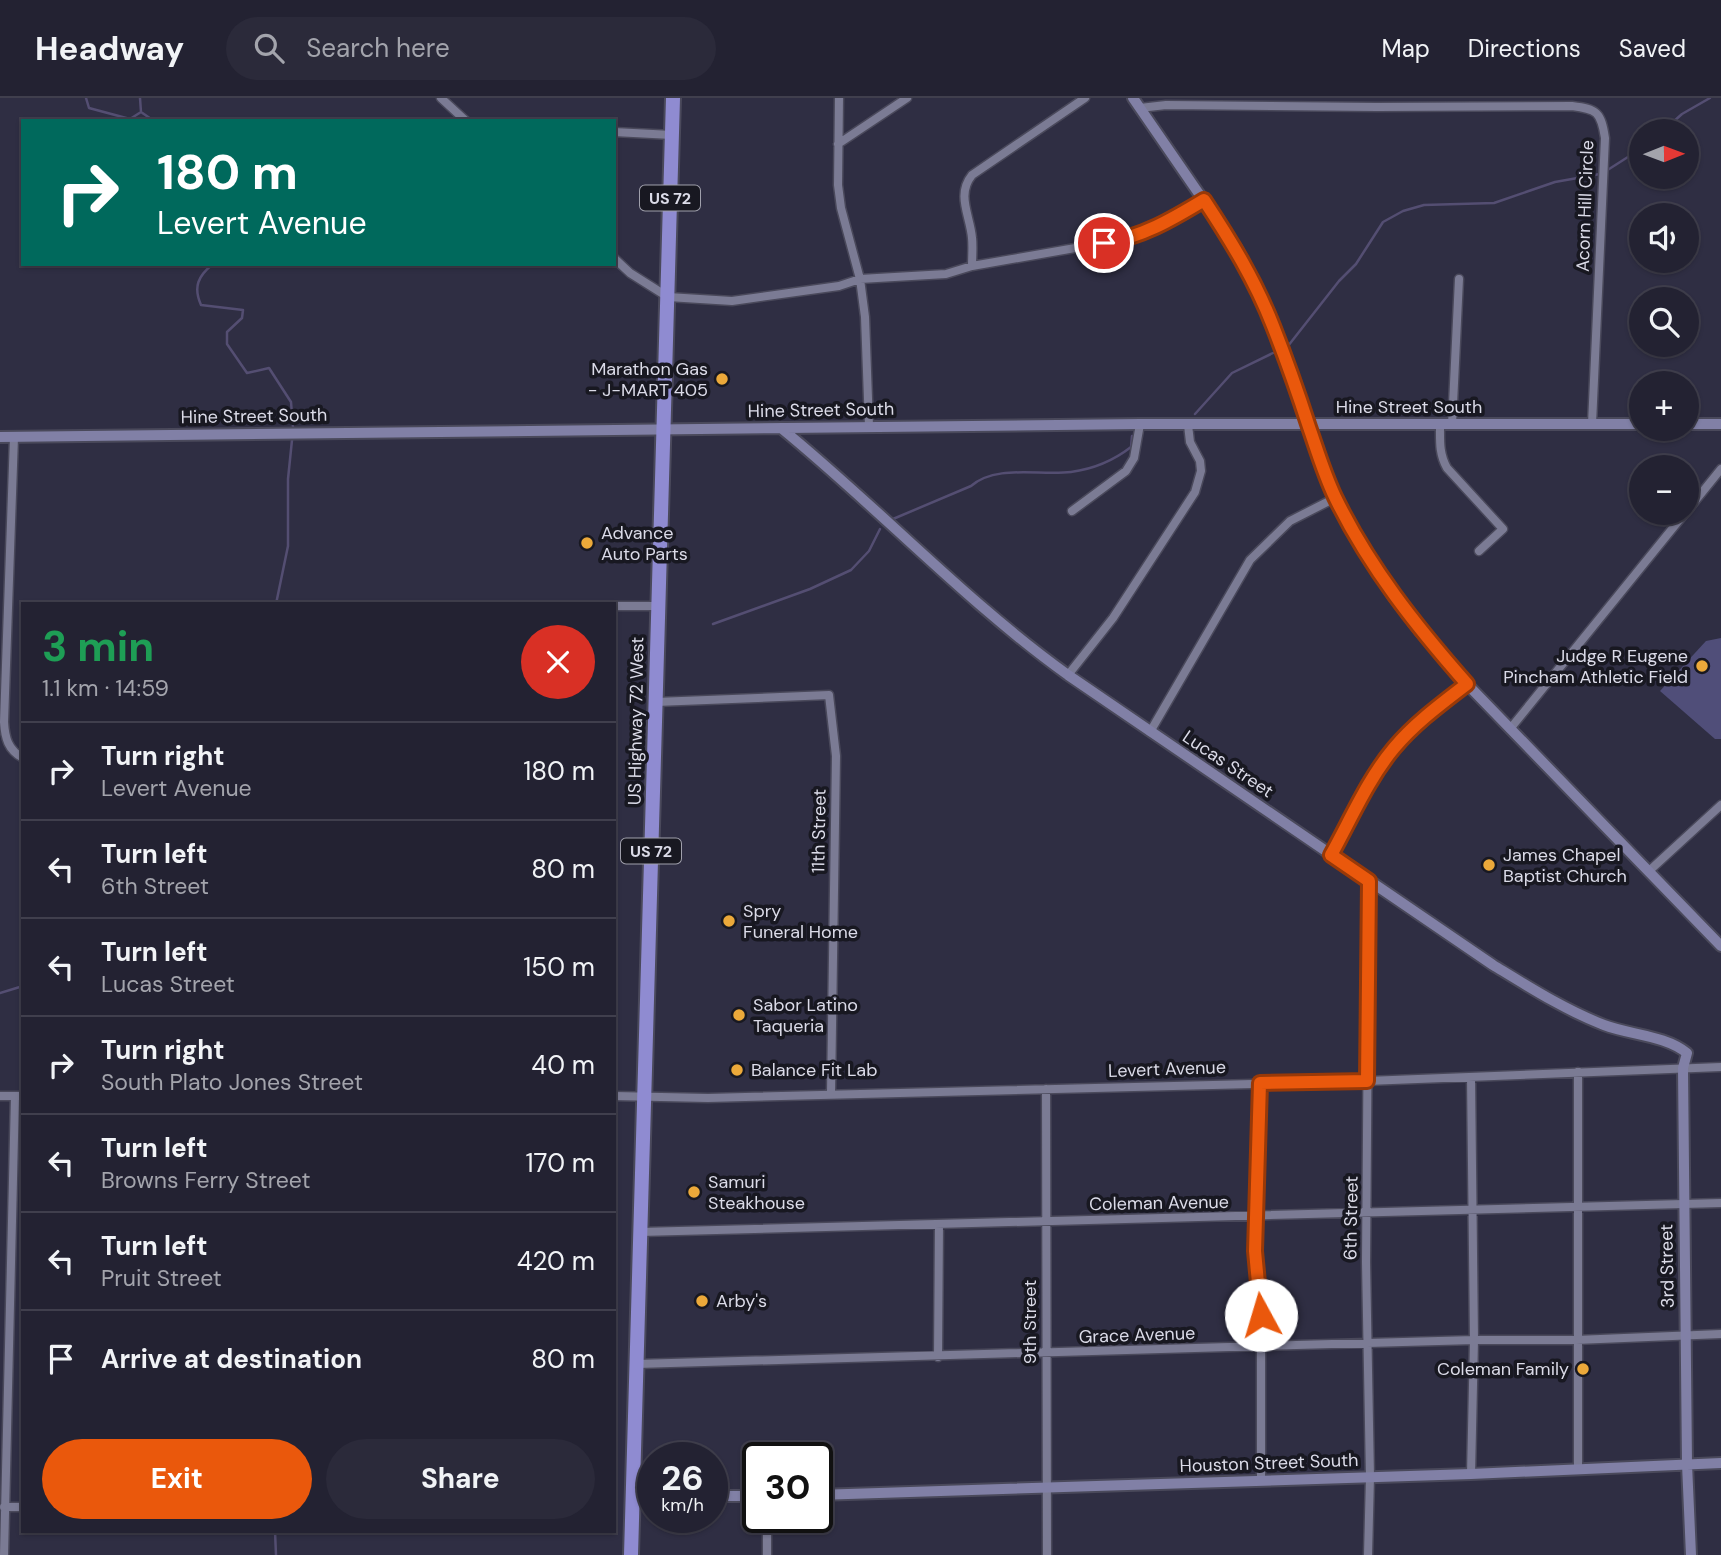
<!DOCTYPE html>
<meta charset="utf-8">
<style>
body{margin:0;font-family:"DM Sans",sans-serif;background:#2b2a3a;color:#f1f3f6;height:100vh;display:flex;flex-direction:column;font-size:26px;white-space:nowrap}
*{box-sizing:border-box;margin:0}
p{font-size:23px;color:#a3a4ac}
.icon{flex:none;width:38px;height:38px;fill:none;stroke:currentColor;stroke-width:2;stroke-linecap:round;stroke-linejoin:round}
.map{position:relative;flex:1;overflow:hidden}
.details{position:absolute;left:21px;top:504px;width:595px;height:931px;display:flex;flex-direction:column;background:#232232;border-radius:0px;box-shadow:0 2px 5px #0004,0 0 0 2px #403f4d}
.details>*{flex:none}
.hud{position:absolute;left:21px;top:21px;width:595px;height:147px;border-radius:0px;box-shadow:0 2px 5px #0004,0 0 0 2px #403f4d;background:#00695c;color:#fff;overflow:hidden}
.needle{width:46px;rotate:89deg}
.controls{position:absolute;left:1629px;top:21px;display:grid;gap:14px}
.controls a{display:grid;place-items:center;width:70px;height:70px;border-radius:50%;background:#232232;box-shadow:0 2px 5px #0004,0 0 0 2px #403f4d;font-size:35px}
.speed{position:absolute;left:637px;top:1344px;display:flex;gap:14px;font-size:35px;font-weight:700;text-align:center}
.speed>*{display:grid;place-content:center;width:91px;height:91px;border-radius:50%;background:#232232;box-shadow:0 2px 5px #0004,0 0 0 2px #403f4d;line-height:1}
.speed small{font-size:18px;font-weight:400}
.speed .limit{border:4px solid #111;border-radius:10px;background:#fff;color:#111}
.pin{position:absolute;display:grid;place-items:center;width:60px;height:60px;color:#fff;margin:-30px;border:4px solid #fff;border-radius:50%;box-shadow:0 2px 7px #0007}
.me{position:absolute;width:77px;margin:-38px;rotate:354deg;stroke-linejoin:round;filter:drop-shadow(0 0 5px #0008)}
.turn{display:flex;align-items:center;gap:24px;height:147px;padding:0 21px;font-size:32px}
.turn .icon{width:91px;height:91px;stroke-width:2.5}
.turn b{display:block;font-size:49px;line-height:60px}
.round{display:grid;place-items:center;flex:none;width:74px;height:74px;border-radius:37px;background:#2b2a3a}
.overview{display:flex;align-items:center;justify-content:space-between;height:119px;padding:0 21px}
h1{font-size:42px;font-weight:700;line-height:52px;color:#1e9e55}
.button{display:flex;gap:14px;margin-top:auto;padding:14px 21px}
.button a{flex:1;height:80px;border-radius:42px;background:#ea580c;color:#fff;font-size:28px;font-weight:700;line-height:80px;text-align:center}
.button a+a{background:#2b2a3a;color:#f1f3f6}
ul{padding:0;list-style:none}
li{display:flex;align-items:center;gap:21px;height:98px;padding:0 21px;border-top:2px solid #403f4d}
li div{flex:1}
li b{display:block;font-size:26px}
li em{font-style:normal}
header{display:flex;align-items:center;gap:42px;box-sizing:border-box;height:98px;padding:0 35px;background:#232232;border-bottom:2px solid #403f4d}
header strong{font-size:33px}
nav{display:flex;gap:38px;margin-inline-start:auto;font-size:24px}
.search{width:490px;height:63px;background:#2b2a3a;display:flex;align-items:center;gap:18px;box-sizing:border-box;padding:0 24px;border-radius:38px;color:#a3a4ac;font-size:26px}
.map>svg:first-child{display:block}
</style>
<header>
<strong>Headway</strong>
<div class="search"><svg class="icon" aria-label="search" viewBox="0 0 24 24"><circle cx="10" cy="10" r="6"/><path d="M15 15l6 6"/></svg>Search here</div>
<nav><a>Map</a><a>Directions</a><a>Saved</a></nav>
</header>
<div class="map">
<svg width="1721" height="1457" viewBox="0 0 1721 1457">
<rect width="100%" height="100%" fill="#2f2e43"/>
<path fill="#504e79" d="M1721 540V641H1715L1660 593 1706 543Z"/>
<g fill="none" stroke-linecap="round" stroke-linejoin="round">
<path stroke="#544e72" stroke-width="2.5" d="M86 0 89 10 130 21 141 14
M140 0 141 14
M141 14 154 23
M1663 33 1682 16 1710 0
M1606 73 1642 50
M213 166C198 178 193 189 201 207L243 212 242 220 227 234V246L247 275 269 270 291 304 293 329
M1288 248 1339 183 1356 166 1383 124 1403 113 1424 107 1494 105 1555 84 1600 76
M1195 316 1232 275 1273 255
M893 421 971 388C996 366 1040 378 1071 374 1093 371 1113 363 1131 349L1132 338
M276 506 288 448V381L292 342
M713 526 810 491 851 472 869 453 880 431
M0 895 23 888
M275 1433 276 1457"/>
<defs>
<path id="street" d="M441 0 466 23
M839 0 838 87 841 110 860 181 865 219 869 328
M1140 10 1166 7 1377 9 1572 8C1597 11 1601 14 1605 40L1592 326
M614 34 672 37
M838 46 907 0
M614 160 630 175 668 199 732 203 839 188 860 181 946 176 972 168 1127 141 1163 128 1204 102
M972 168C972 159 973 149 972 140 970 117 956 97 972 77L1085 0
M1440 327C1440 343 1439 356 1447 370L1503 431 1479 453
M1452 327 1459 181
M14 339 4 624C5 640 8 652 23 660
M1072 413 1126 373 1134 360 1140 326
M1687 413 1721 371
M614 508H658
M1068 577 1113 520 1195 394 1201 373 1200 363 1190 344 1188 327
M656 604 829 597 836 658 831 995
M1510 631 1685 415
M1150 634 1250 462 1290 423 1335 400
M1331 757C1351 721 1368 681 1394 650 1415 625 1441 606 1467 586
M1649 773 1721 707
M1471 979 1474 1242 1471 1376
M1260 985 1255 1153 1261 1217V1383
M1046 991 1047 1457
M0 998H23
M614 998 708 1000 1367 983 1721 969
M640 1134 1721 1105
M938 1259 939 1126
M637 1266 1474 1242H1576L1721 1236
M1578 1371V974
M4 1409H23
M4 1457 15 998
M767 1457V1419
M1368 1457 1370 1379 1366 1164 1369 783"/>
<path id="secondary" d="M1133 0 1237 151 1257 189 1274 229 1324 375 1335 400 1370 463 1394 499 1420 533 1467 586 1721 848
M1687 326H1721
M781 330C879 410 965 503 1068 577L1493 867C1529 889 1565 912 1604 927 1630 937 1665 937 1687 955L1683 970 1687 1366 1691 1457
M0 339 1140 326H1642
M817 1397 1471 1376 1721 1365
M712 1398H758
M633 1400 653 1399"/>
<path id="highway" d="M631 1457 673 0"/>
</defs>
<use href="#street" stroke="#4a495b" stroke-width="11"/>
<use href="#secondary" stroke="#4a495b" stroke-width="14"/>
<use href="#highway" stroke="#4a495b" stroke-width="18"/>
<use href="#street" stroke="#7b7b94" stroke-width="8"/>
<use href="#secondary" stroke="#8180a6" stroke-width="10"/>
<use href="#highway" stroke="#8f8bd1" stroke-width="14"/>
</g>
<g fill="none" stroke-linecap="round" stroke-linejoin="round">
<defs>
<path id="route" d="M1104 145C1142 139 1171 122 1204 102 1231 143 1255 182 1273 228 1286 261 1298 295 1309 329 1317 352 1324 376 1335 399 1369 469 1416 528 1467 586 1441 606 1415 625 1394 650 1368 681 1351 721 1331 757L1369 783 1367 983 1260 985 1255 1153 1261 1217"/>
</defs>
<use href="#route" stroke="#983908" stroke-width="18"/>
<use href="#route" stroke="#ea580c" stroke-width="12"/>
</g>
<g fill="#eca93a" stroke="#181821" stroke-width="2.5">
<circle cx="722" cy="281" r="7"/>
<circle cx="587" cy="445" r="7"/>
<circle cx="1702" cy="568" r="7"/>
<circle cx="1489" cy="767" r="7"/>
<circle cx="729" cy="823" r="7"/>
<circle cx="739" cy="917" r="7"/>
<circle cx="737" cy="972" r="7"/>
<circle cx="694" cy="1094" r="7"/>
<circle cx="702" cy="1203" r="7"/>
<circle cx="1583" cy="1271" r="7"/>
</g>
<g text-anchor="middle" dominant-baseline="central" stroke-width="7" stroke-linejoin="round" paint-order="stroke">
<g fill="#181821" stroke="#a0a0ac" stroke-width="2">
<rect x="640" y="87.5" width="60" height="25" rx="5"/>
<rect x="621" y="740.5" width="60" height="25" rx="5"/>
</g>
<g font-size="16" font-weight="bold" fill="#dbdbe8">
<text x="670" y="100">US 72</text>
<text x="651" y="753">US 72</text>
</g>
<g font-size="18" fill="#dbdbe8" stroke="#181821">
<text transform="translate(1585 108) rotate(-88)">Acorn Hill Circle</text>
<text x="1409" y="309">Hine Street South</text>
<text transform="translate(821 312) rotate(-1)">Hine Street South</text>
<text transform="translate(254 318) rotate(-1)">Hine Street South</text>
<text transform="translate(636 623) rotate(-89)">US Highway 72 West</text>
<text transform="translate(1228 666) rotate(34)">Lucas Street</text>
<text transform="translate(819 733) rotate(-89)">11th Street</text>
<text transform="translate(1167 971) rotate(-2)">Levert Avenue</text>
<text transform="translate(1159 1105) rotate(-1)">Coleman Avenue</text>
<text transform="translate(1351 1120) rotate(-89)">6th Street</text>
<text transform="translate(1667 1168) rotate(-91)">3rd Street</text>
<text transform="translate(1030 1224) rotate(-90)">9th Street</text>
<text transform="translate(1137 1237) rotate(-2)">Grace Avenue</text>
<text transform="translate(1269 1365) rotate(-2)">Houston Street South</text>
</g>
<g font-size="18" fill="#dbdbe8" stroke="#181821" text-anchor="start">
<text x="708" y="271" text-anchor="end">Marathon Gas<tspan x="708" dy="21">- J-MART 405</tspan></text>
<text x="601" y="435">Advance<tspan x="601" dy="21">Auto Parts</tspan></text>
<text x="1688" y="558" text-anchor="end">Judge R Eugene<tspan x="1688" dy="21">Pincham Athletic Field</tspan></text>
<text x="1503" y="757">James Chapel<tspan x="1503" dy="21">Baptist Church</tspan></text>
<text x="743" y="813">Spry<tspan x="743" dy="21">Funeral Home</tspan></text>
<text x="753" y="907">Sabor Latino<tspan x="753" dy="21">Taqueria</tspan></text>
<text x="751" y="972">Balance Fit Lab</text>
<text x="708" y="1084">Samuri<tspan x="708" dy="21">Steakhouse</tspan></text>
<text x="716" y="1203">Arby's</text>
<text x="1569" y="1271" text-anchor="end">Coleman Family</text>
</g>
</g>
</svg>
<div class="controls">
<a><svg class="needle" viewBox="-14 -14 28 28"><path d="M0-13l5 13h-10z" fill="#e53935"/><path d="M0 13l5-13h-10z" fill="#a3a4ac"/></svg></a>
<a><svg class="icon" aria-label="sound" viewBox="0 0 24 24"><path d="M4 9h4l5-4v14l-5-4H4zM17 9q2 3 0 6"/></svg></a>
<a><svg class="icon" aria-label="search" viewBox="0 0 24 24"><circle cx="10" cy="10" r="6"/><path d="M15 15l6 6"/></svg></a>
<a>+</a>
<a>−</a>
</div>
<div class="speed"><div>26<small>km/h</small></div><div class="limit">30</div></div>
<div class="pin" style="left:1104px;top:145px;background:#d93025"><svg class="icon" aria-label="arrive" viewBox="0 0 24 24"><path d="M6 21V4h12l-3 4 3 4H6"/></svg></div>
<svg class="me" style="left:1261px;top:1217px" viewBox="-20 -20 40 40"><circle r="19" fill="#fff"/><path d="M0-13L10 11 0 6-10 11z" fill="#ea580c"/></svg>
<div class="hud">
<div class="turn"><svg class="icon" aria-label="right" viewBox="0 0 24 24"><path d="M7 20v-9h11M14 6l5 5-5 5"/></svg><div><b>180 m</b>Levert Avenue</div></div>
</div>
<section class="details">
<div class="overview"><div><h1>3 min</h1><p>1.1 km · 14:59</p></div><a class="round" style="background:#d93025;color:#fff"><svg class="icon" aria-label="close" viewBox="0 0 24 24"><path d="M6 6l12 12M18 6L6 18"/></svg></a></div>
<ul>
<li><svg class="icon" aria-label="right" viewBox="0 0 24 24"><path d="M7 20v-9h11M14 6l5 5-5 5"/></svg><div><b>Turn right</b><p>Levert Avenue</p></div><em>180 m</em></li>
<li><svg class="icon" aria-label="left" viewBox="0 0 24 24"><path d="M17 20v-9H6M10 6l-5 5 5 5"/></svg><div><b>Turn left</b><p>6th Street</p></div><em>80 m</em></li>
<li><svg class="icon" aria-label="left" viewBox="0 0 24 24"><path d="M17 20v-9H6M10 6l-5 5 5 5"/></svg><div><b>Turn left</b><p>Lucas Street</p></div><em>150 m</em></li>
<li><svg class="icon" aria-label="right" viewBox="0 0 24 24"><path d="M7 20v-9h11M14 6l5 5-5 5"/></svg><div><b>Turn right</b><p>South Plato Jones Street</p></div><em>40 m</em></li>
<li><svg class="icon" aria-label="left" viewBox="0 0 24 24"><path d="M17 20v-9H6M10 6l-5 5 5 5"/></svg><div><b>Turn left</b><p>Browns Ferry Street</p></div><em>170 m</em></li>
<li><svg class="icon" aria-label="left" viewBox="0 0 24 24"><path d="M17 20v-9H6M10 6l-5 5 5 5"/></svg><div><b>Turn left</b><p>Pruit Street</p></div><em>420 m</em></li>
<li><svg class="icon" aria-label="arrive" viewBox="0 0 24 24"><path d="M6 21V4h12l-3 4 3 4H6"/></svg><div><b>Arrive at destination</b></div><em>80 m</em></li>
</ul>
<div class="button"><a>Exit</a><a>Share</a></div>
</section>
</div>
